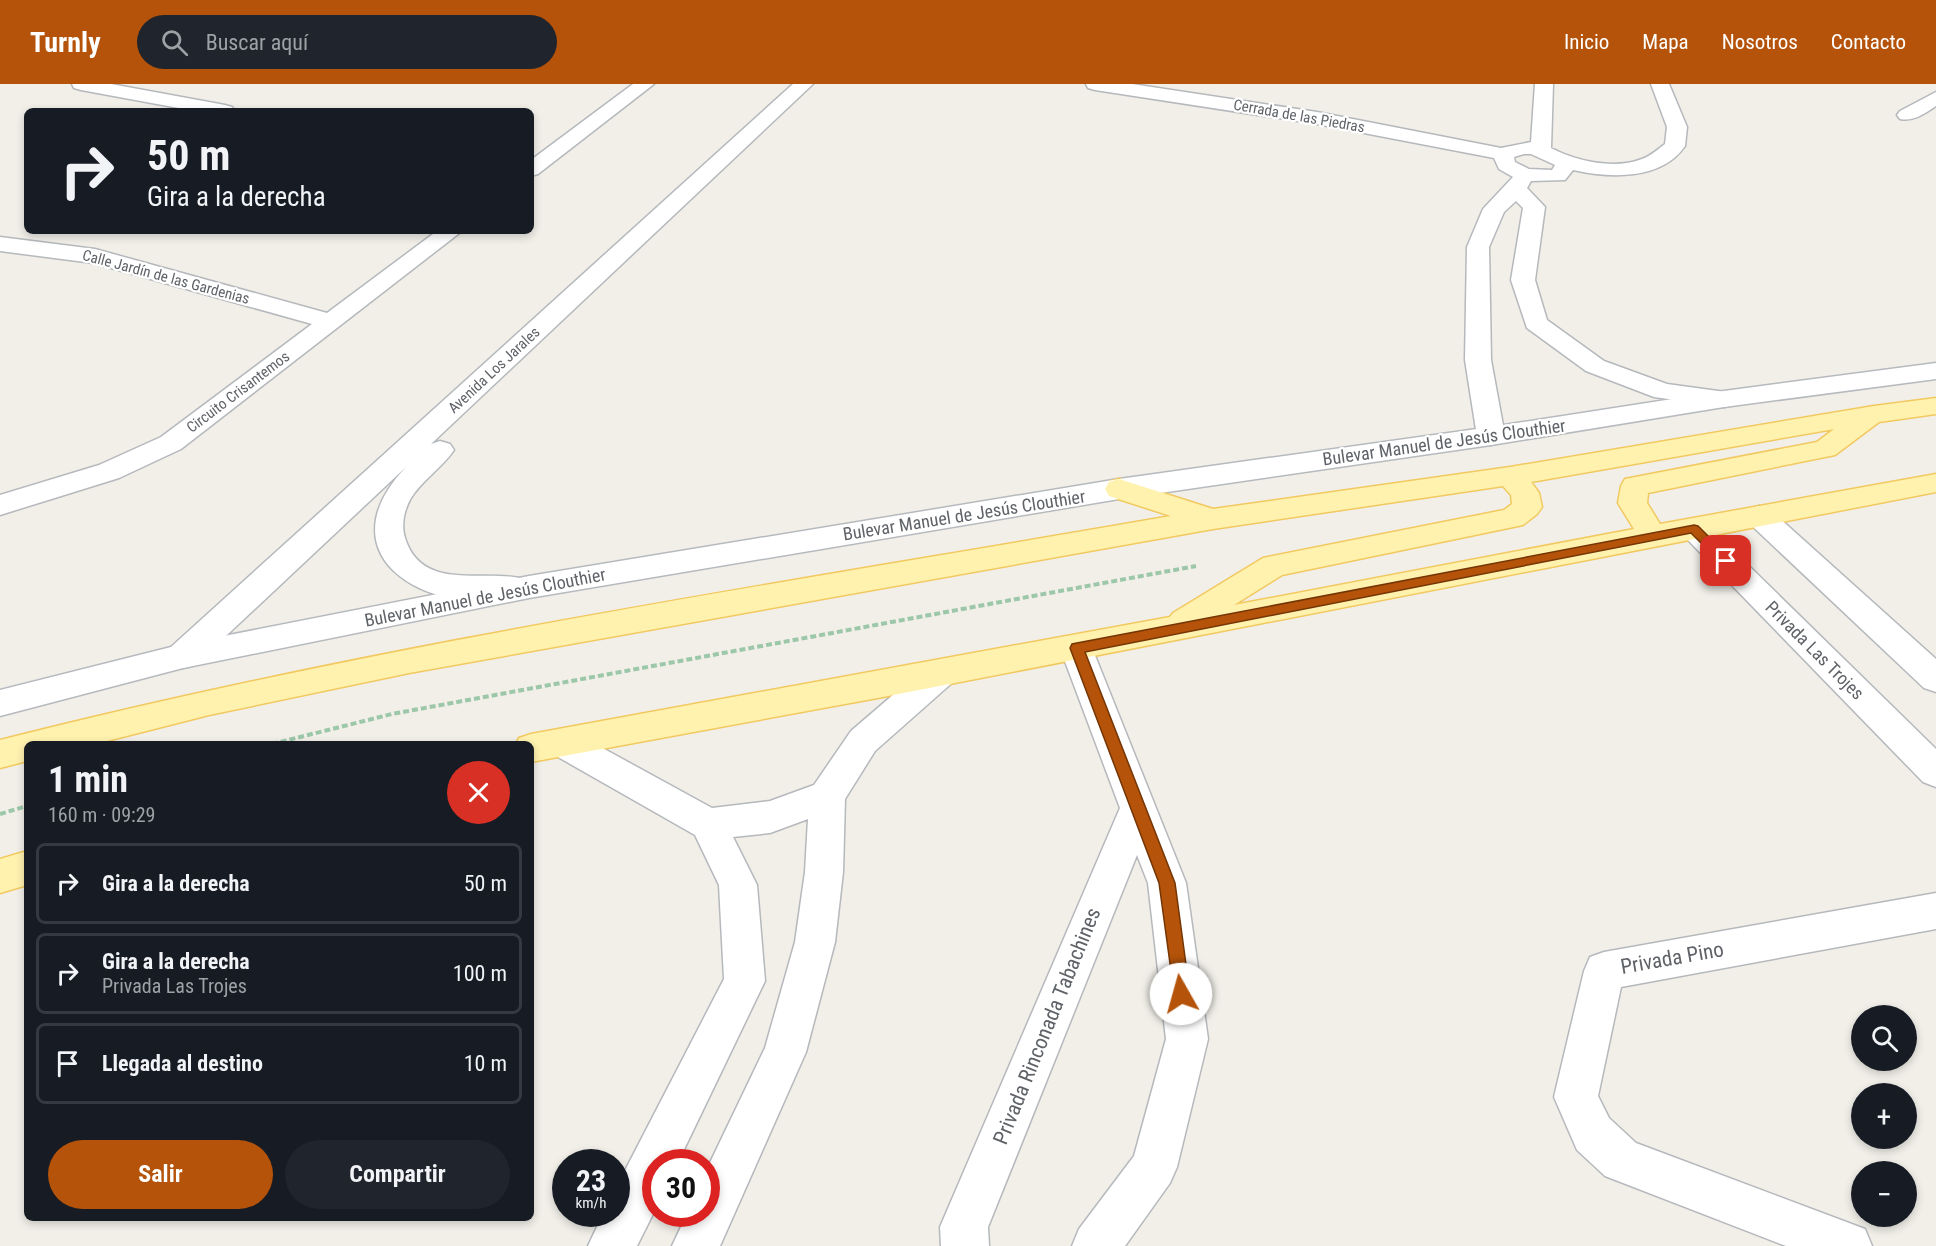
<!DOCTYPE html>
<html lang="es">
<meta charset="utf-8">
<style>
body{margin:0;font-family:"Roboto Condensed",sans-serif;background:#20242c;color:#f1f3f6;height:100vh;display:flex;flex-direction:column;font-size:22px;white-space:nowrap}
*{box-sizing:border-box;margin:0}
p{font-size:20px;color:#9ea1a6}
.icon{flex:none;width:33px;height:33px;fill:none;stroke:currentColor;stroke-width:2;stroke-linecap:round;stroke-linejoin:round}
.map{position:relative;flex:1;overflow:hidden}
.sheet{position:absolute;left:24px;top:657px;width:510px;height:480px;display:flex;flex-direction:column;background:#171b24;border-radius:9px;box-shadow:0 3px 9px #0003}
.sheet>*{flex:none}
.guide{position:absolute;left:24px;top:24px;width:510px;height:126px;border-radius:9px;box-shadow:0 3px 9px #0003;background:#171b24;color:#f1f3f6;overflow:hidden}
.buttons{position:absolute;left:1851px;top:921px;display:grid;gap:12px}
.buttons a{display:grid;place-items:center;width:66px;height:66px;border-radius:50%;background:#171b24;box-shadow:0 3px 9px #0003;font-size:30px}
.speed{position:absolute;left:552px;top:1065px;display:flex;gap:12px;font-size:30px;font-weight:700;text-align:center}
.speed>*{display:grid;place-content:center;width:78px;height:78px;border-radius:50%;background:#171b24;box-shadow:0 3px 9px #0003;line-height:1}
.speed small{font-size:15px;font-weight:400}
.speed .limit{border:9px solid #d22;background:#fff;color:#111}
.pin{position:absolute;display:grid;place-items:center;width:51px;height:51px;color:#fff;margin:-26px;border-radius:12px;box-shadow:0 3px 9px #0006}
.me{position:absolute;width:66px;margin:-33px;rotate:353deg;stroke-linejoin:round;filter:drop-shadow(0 0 4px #0008)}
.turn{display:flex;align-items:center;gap:21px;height:126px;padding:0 24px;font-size:27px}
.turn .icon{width:78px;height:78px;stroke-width:2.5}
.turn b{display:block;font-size:42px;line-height:51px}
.round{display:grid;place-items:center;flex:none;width:63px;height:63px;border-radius:32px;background:#20242c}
.head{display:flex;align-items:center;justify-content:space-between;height:102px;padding:0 24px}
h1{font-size:36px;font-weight:700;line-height:45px}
.cta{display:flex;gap:12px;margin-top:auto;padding:12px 24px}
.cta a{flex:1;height:69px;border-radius:36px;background:#b45309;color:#fff;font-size:24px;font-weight:700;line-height:69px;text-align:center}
.cta a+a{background:#20242c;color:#f1f3f6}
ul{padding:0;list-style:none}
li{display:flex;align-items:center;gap:18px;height:81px;margin:0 12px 9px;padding:0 12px;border:3px solid #363941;border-radius:9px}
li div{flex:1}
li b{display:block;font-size:22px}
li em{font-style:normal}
header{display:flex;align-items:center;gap:36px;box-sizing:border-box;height:84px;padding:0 30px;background:#b45309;color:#fff}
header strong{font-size:28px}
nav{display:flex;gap:33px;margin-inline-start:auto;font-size:21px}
.search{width:420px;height:54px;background:#20242c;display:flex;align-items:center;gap:15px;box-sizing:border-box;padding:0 21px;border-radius:33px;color:#9ea1a6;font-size:22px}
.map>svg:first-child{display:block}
</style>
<header>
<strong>Turnly</strong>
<div class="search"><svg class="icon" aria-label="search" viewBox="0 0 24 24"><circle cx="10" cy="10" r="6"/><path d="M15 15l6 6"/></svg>Buscar aquí</div>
<nav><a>Inicio</a><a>Mapa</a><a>Nosotros</a><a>Contacto</a></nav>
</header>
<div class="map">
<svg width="1936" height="1162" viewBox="0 0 1936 1162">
<rect width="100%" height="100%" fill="#f1efe8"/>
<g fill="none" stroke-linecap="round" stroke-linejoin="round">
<defs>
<path id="street" d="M72 0H111L225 21 232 23 235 27H195L81 6 74 4Z
M633 0H654L538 90 531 92V76Z
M793 0H813L431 360 440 357 450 360 454 366C442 384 422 396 411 414 404 426 401 441 405 454 422 509 485 484 523 495L528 503 523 511C437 537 318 476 406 383L195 581 183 584 171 581 167 572 171 563Z
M1086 0H1132L1317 28 1501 64 1531 58 1535 0H1553L1551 64C1576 77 1614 86 1642 75 1651 72 1658 65 1665 60L1667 43 1651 0H1669L1687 43 1685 62C1661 97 1609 94 1573 86L1565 96 1531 97 1527 104 1545 123 1535 196 1547 236 1604 277 1667 300 1733 309 1737 315 1733 321 1724 323 1654 313 1586 287 1527 244 1511 196 1523 124 1516 117 1504 128 1489 163 1491 276 1505 352 1501 358 1491 361 1481 358 1477 352 1465 276 1467 163 1483 125 1513 93 1499 85 1494 74 1317 40 1095 6 1088 4ZM1524 70H1531L1555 81 1552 86 1529 85 1515 78 1514 73Z
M1936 8V22C1925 29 1914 38 1900 35L1897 31 1900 27Z
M437 147H462L181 365 119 394 0 431V411L99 381 161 353 312 240 93 179 0 167V153L95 165 327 229Z
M1759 422 1769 425 1936 575V608L1924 604 1749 439 1744 432 1749 425Z
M1694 435 1704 438 1936 665V703L1923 698 1684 452 1679 445 1684 438Z
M1076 552 1088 555 1092 564 1186 799 1208 955 1177 1083 1170 1099 1125 1162H1072L1079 1145 1134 1072 1166 955 1148 799 1137 771 988 1143 989 1162H941L940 1143 1120 724 1060 564 1064 555Z
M941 576 953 580 958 589 953 598 875 667 845 715 843 788 835 858 806 968 720 1162H672L687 1130H706V1087L765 964 795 858 805 788 808 735 770 749 733 753 757 801 765 897 678 1078H656V1124L637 1162H588L603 1130H616V1104L724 895 719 801 695 751 551 669 546 659 551 649 563 645 575 649 712 724 770 717 814 701 851 647 929 580Z
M1936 809V845L1621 903 1598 1012 1609 1034 1636 1059 1865 1145 1872 1162H1786L1605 1092 1577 1066 1554 1013 1584 887 1590 873 1604 868Z"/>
<path id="secondary" d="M1936 279V295L1724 323 1491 361 1119 415 529 514 183 584 0 632V606L183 560 529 492 1119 395 1491 343 1724 307Z"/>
<path id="primary" d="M1936 314V330L1879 338 1835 371 1648 409 1647 419 1660 440 1936 390V408L883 613 531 678V660H516L519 654 531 650 1170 533 1173 529 1263 474 1504 426 1512 420 1511 411 1503 402 1213 445 409 589 209 631 95 660H27V677L0 684V656C385 558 780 500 1171 432L1109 412 1105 405 1109 398 1119 395 1213 425 1510 383 1874 322ZM1834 345 1817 358 1625 395 1621 402 1618 419 1634 445 1234 521 1282 491 1523 441 1537 430 1542 423 1539 409 1531 398Z
M27 767V801L0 809V775Z"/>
</defs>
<use href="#street" stroke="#b5b8bc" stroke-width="3"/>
<use href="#secondary" stroke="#b6babf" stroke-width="3"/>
<use href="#primary" stroke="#f2c960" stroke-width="3"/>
<path stroke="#9cc7a9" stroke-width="4" stroke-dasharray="6 3" stroke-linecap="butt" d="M272 660 392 630 1196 482
M0 730 27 722"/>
<use href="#street" fill="#fff" fill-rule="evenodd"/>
<use href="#secondary" fill="#fff" fill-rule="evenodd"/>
<use href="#primary" fill="#fff2af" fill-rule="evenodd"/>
</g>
<path fill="#b45309" stroke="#753606" stroke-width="1.5" d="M1694 441 1698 442 1730 474 1732 477 1730 480H1722L1691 449 1085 568 1175 799 1190 910 1187 916 1181 919 1175 916 1159 799 1070 564 1072 560Z"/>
<g text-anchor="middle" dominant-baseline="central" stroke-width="4.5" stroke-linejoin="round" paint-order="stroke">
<g font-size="15" fill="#5f6368" stroke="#fff">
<text transform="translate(1299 32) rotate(10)">Cerrada de las Piedras</text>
<text transform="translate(166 193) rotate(15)">Calle Jardín de las Gardenias</text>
<text transform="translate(494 286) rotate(-43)">Avenida Los Jarales</text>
<text transform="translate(238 308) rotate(-37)">Circuito Crisantemos</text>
</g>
<g font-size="18" fill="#5f6368" stroke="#fff">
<text transform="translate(1444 358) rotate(-8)">Bulevar Manuel de Jesús Clouthier</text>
<text transform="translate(964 431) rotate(-9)">Bulevar Manuel de Jesús Clouthier</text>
<text transform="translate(485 513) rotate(-11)">Bulevar Manuel de Jesús Clouthier</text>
<text transform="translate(1815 566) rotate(45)">Privada Las Trojes</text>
</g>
<g font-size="21" fill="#5f6368" stroke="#fff">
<text transform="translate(1672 874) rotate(-10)">Privada Pino</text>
<text transform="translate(1047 942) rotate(-68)">Privada Rinconada Tabachines</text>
</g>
</g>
</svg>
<div class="buttons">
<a><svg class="icon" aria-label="search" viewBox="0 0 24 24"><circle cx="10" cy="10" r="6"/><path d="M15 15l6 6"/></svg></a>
<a>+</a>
<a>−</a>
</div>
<div class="speed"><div>23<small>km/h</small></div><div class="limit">30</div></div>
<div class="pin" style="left:1726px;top:477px;background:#d93025"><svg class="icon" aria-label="arrive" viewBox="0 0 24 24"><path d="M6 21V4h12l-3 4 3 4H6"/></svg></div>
<svg class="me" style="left:1181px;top:910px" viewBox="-20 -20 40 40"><circle r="19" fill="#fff"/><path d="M0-13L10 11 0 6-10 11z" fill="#b45309"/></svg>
<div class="guide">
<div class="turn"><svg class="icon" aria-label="right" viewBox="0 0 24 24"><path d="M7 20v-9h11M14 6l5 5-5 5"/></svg><div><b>50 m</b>Gira a la derecha</div></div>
</div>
<section class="sheet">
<div class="head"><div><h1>1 min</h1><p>160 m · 09:29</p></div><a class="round" style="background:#d93025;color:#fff"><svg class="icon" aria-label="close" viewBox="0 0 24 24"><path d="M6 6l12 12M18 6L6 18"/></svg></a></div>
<ul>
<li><svg class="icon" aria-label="right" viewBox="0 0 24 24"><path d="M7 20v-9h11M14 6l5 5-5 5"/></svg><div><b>Gira a la derecha</b></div><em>50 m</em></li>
<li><svg class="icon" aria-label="right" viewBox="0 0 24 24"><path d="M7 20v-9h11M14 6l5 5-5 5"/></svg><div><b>Gira a la derecha</b><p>Privada Las Trojes</p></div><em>100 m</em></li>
<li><svg class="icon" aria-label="arrive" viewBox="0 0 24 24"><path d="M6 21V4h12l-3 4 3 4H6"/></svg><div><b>Llegada al destino</b></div><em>10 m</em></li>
</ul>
<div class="cta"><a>Salir</a><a>Compartir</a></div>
</section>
</div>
